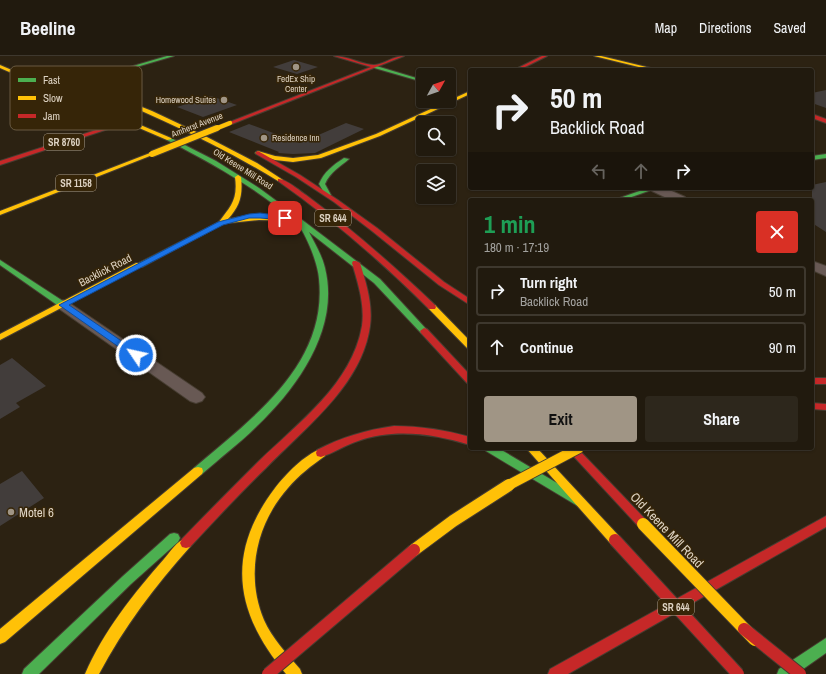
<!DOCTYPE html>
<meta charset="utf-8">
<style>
body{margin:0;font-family:"Archivo Narrow",sans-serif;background:#2d271c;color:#f1f3f6;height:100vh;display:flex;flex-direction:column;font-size:15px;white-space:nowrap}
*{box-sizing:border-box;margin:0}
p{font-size:13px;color:#a2a19e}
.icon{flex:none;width:22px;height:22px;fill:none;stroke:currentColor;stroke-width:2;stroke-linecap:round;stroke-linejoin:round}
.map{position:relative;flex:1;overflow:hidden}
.side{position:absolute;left:468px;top:142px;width:346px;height:252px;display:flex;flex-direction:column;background:#211a0e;border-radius:4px;box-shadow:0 1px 3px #0004,0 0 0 1px #3e382e}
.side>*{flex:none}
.top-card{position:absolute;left:468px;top:12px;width:346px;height:122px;border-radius:4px;box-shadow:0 1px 3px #0004,0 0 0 1px #3e382e;background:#211a0e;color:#f1f3f6;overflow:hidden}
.needle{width:26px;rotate:50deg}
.controls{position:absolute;left:416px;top:12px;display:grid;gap:8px}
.controls a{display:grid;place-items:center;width:40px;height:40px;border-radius:4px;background:#211a0e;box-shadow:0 1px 3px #0004,0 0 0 1px #3e382e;font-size:20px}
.pin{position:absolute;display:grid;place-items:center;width:34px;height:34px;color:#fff;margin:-17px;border-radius:8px;box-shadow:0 2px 6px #0006}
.me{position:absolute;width:44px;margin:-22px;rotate:304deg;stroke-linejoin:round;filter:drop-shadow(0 0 3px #0008)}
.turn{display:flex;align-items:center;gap:14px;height:84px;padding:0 16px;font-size:18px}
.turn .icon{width:52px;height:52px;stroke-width:2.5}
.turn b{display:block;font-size:28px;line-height:34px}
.lanes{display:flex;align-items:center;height:38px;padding:0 16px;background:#0003;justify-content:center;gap:20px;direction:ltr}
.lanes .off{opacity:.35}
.round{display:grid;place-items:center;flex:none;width:42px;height:42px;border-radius:4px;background:#2d271c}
.head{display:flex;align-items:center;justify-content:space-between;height:68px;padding:0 16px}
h1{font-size:24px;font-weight:800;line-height:30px;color:#1e9e55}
.action{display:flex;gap:8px;margin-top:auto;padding:8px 16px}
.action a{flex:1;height:46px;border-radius:4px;background:#a09585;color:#111;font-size:16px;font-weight:800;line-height:46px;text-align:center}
.action a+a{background:#2d271c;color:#f1f3f6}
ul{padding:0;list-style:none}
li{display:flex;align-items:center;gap:12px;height:50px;margin:0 8px 6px;padding:0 8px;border:2px solid #3e382e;border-radius:4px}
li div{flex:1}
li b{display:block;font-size:15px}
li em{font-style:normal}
header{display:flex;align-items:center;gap:24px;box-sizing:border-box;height:56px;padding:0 20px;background:#211a0e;border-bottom:1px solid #3e382e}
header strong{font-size:19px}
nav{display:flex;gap:22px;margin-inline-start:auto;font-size:14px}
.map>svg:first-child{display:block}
</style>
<header>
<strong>Beeline</strong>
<nav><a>Map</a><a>Directions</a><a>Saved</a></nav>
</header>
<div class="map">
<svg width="826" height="618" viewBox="0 0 826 618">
<rect width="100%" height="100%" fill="#2c2212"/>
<path fill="#423d3b" d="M294 4 318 11 297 18 273 11Z
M826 34V52L812 47V37Z
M211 40 237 49 203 61 177 51Z
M346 67 364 73 315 97 293 98 278 97 279 96 229 76 249 68 300 87Z
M826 126V176L812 167V129Z
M12 302 46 330 16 347 20 351 0 363V309Z
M22 415 44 442 0 470V428Z"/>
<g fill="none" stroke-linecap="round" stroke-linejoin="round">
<defs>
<path id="street" d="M650 132H665L685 141 687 144H671L652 135Z
M812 205 826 210V220L812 214Z
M63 244 68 246 202 337 205 341 202 345 196 347 190 345 58 252 55 249 58 246Z"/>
<path id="fast" d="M167 0H174L99 22 72 24 70 23 99 20Z
M373 9 423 24V26L371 11Z
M167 82H171L216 105 259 132 301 163 380 223 428 275 424 278 421 277 374 227 309 176C315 188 322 199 325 212 340 272 298 331 257 370 240 387 220 402 202 418L198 419 194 418 193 415 194 412C251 363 328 309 319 223 318 208 307 180 297 167 292 161 282 156 276 150 242 124 205 104 167 84Z
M826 98V102L812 104V100Z
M344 102 349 103C340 111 330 116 325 128L331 139 326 140 319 128C324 116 333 109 344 102Z
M648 132H657L623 144H614Z
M221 165 223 166V168L142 211H139L135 209Z
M0 204 66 247 67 249 66 251H60L0 209Z
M485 392H498L584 443 586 446 584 449 580 451 576 449 486 395Z
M174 477 178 478 180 482 178 486 131 528 39 618H22L24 613 123 520 170 478Z
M826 582V597L796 618H777L779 613Z"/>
<path id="slow" d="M594 0H601L659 14H651Z
M0 9 171 82 172 83 167 84 0 12Z
M69 22 152 55 205 80 257 107 283 124 278 125C211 84 140 53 67 24Z
M470 35V38L380 80 321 102 293 106 275 104 255 97 258 95 275 100 293 102 318 99 376 78Z
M150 97 155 98 0 159V155Z
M238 119 241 121C243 139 240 150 228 163 251 158 275 160 298 162L301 164 300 165 259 164 219 168 218 167C231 150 238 144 235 121Z
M136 207H139L143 209 0 284V278Z
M429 249H435L470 285V293L467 292 429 253 428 251Z
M526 392H537L619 480 621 484 619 488 615 489 611 488Z
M321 393 325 394 326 397 325 400C311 410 299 419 288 432 256 468 245 519 264 564 272 582 287 598 300 613L302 618H286C235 557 225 498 275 432 285 419 305 398 321 393Z
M198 411 202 412 203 415 202 418 5 586 0 588V573L194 412Z
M186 482 190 483 192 487 190 491C155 530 124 571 99 618H85C103 576 134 537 164 503 170 496 177 485 186 482Z"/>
<path id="jam" d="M334 0C348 0 362 9 374 9 383 9 393 0 404 0L232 68 227 67 371 11Z
M542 0H547L519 14H514Z
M812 58 826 63V67L812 62Z
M127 64 132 65 0 109V105Z
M258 95 300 119 338 144 377 172 444 226 470 243V249L439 229 372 175 334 146 296 121 256 98V96Z
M278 123C285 122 300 135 306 139 352 173 394 210 435 249L436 251 435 253H429C382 206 332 163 278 125Z
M353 205H356L360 207C366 227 373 248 370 270 362 329 306 371 266 412 240 437 215 464 190 491L186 492 182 491 180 487 182 483C207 457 233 431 259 405 298 367 352 328 362 270 365 249 358 227 352 207Z
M424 272 427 273 470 319V328L467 327 421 277 420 275Z
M812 322H826V328H812Z
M812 347 826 348V354L812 353Z
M394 370C421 370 445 374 470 381V389C434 378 395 372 358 385 345 389 334 397 321 401L317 400 316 397 317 394C342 381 366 374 394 370Z
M566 392H577L647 465 649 468 647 471 643 473 639 471Z
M826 460V471L568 618H548L550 613Z"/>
</defs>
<use href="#street" stroke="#463d31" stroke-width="2"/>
<use href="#fast" stroke="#463d31" stroke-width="2"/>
<use href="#slow" stroke="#463d31" stroke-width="2"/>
<use href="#jam" stroke="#463d31" stroke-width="2"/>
<use href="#street" fill="#685954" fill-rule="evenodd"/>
<use href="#fast" fill="#4caf50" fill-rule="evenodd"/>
<use href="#slow" fill="#ffc107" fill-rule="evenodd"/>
<use href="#jam" fill="#c62828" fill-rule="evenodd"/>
<defs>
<path id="slow-bridge-far3" d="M215 73 230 67"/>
<path id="slow-bridge-far2" d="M152 98 217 72"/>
<path id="slow-bridge-far1" d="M507 430 579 392"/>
<path id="slow-bridge" d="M643 468 755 584
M414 494 453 465 509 429"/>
<path id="jam-bridge" d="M615 484 738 618
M744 573 800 618
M268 618 414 494"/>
</defs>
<use href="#slow-bridge-far3" stroke="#463d31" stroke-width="5.5" stroke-linecap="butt"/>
<use href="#slow-bridge-far2" stroke="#463d31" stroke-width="8" stroke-linecap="butt"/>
<use href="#slow-bridge-far1" stroke="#463d31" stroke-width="12" stroke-linecap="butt"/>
<use href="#slow-bridge" stroke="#463d31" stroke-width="14" stroke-linecap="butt"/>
<use href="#jam-bridge" stroke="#463d31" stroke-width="14" stroke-linecap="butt"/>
<use href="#slow-bridge-far3" stroke="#ffc107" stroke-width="4.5"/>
<use href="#slow-bridge-far2" stroke="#ffc107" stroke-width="6"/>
<use href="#slow-bridge-far1" stroke="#ffc107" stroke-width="10"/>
<use href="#slow-bridge" stroke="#ffc107" stroke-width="12"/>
<use href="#jam-bridge" stroke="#c62828" stroke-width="12"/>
</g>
<path fill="#1a73e8" stroke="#114b97" d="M260 157 285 160 288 162 285 164 260 162H249L223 169 69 249 139 297 141 299 139 301H133L59 249 218 166 249 158Z"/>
<g fill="#a09585" stroke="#362508" stroke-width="1.5">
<circle cx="296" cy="11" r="4"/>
<circle cx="224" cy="44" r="4"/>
<circle cx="264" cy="82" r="4"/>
<circle cx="11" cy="456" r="4"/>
</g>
<g text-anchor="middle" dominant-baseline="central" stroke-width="3" stroke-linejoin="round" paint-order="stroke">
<g font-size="9" fill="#ded3c3" stroke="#362508">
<text x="296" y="23">FedEx Ship<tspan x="296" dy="10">Center</tspan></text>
<text x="216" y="44" text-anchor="end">Homewood Suites</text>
<text x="272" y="82" text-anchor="start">Residence Inn</text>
</g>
<g font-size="9" fill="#ded3c3" stroke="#362508">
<text transform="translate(197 69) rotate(-21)">Amherst Avenue</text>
<text transform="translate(243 113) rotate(32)">Old Keene Mill Road</text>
</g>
<g fill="#362508" stroke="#ac9f8b" stroke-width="1">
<rect x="44" y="78" width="40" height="16" rx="3"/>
<rect x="56" y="119" width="40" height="16" rx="3"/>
<rect x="315" y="154" width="36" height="16" rx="3"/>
<rect x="658" y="543" width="36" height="16" rx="3"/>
</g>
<g font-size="10" font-weight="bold" fill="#ded3c3">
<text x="64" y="86">SR 8760</text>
<text x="76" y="127">SR 1158</text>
<text x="333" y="162">SR 644</text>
<text x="676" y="551">SR 644</text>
</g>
<g font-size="11" fill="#ded3c3" stroke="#362508">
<text transform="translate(105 214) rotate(-27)">Backlick Road</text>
</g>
<g font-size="13" fill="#ded3c3" stroke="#362508" text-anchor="start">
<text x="19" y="456">Motel 6</text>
</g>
<g font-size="13" fill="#ded3c3" stroke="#362508">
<text transform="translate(667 474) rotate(46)">Old Keene Mill Road</text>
</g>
</g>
<rect x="10" y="10" width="132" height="64" rx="6" fill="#362508" stroke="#685940" stroke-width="1"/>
<rect x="18" y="22" width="18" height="4" fill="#4caf50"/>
<rect x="18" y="40" width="18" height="4" fill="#ffc107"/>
<rect x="18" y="58" width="18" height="4" fill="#c62828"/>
<g font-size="11" fill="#ded3c3">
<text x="43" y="28">Fast</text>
<text x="43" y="46">Slow</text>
<text x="43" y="64">Jam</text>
</g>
</svg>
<div class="controls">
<a><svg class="needle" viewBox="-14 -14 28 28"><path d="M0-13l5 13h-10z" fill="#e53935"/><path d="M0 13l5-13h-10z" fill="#a2a19e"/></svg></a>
<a><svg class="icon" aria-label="search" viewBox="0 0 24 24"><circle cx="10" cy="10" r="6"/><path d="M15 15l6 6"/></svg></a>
<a><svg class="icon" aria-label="layers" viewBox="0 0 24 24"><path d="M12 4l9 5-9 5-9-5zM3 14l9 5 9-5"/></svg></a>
</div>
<div class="pin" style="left:285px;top:162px;background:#d93025"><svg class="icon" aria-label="arrive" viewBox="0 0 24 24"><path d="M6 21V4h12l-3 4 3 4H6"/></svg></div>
<svg class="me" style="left:136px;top:299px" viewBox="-20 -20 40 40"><circle r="17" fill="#1a73e8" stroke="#fff" stroke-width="3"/><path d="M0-11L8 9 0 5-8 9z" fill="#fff"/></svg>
<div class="top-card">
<div class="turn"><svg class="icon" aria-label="right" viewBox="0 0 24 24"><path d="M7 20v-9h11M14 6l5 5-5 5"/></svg><div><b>50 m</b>Backlick Road</div></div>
<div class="lanes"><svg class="icon off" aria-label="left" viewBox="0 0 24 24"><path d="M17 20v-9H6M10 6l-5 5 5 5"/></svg><svg class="icon off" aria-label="ahead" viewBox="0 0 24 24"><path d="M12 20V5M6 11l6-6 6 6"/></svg><svg class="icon" aria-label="right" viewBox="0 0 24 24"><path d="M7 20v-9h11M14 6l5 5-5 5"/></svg></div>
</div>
<section class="side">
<div class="head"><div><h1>1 min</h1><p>180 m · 17:19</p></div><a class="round" style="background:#d93025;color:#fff"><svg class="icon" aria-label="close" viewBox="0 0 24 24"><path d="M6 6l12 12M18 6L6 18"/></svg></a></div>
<ul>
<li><svg class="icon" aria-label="right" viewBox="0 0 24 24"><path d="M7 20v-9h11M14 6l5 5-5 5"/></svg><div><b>Turn right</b><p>Backlick Road</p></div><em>50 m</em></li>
<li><svg class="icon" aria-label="ahead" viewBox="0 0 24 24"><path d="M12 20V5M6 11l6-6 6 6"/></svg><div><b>Continue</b></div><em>90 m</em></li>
</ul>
<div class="action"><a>Exit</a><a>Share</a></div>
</section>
</div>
